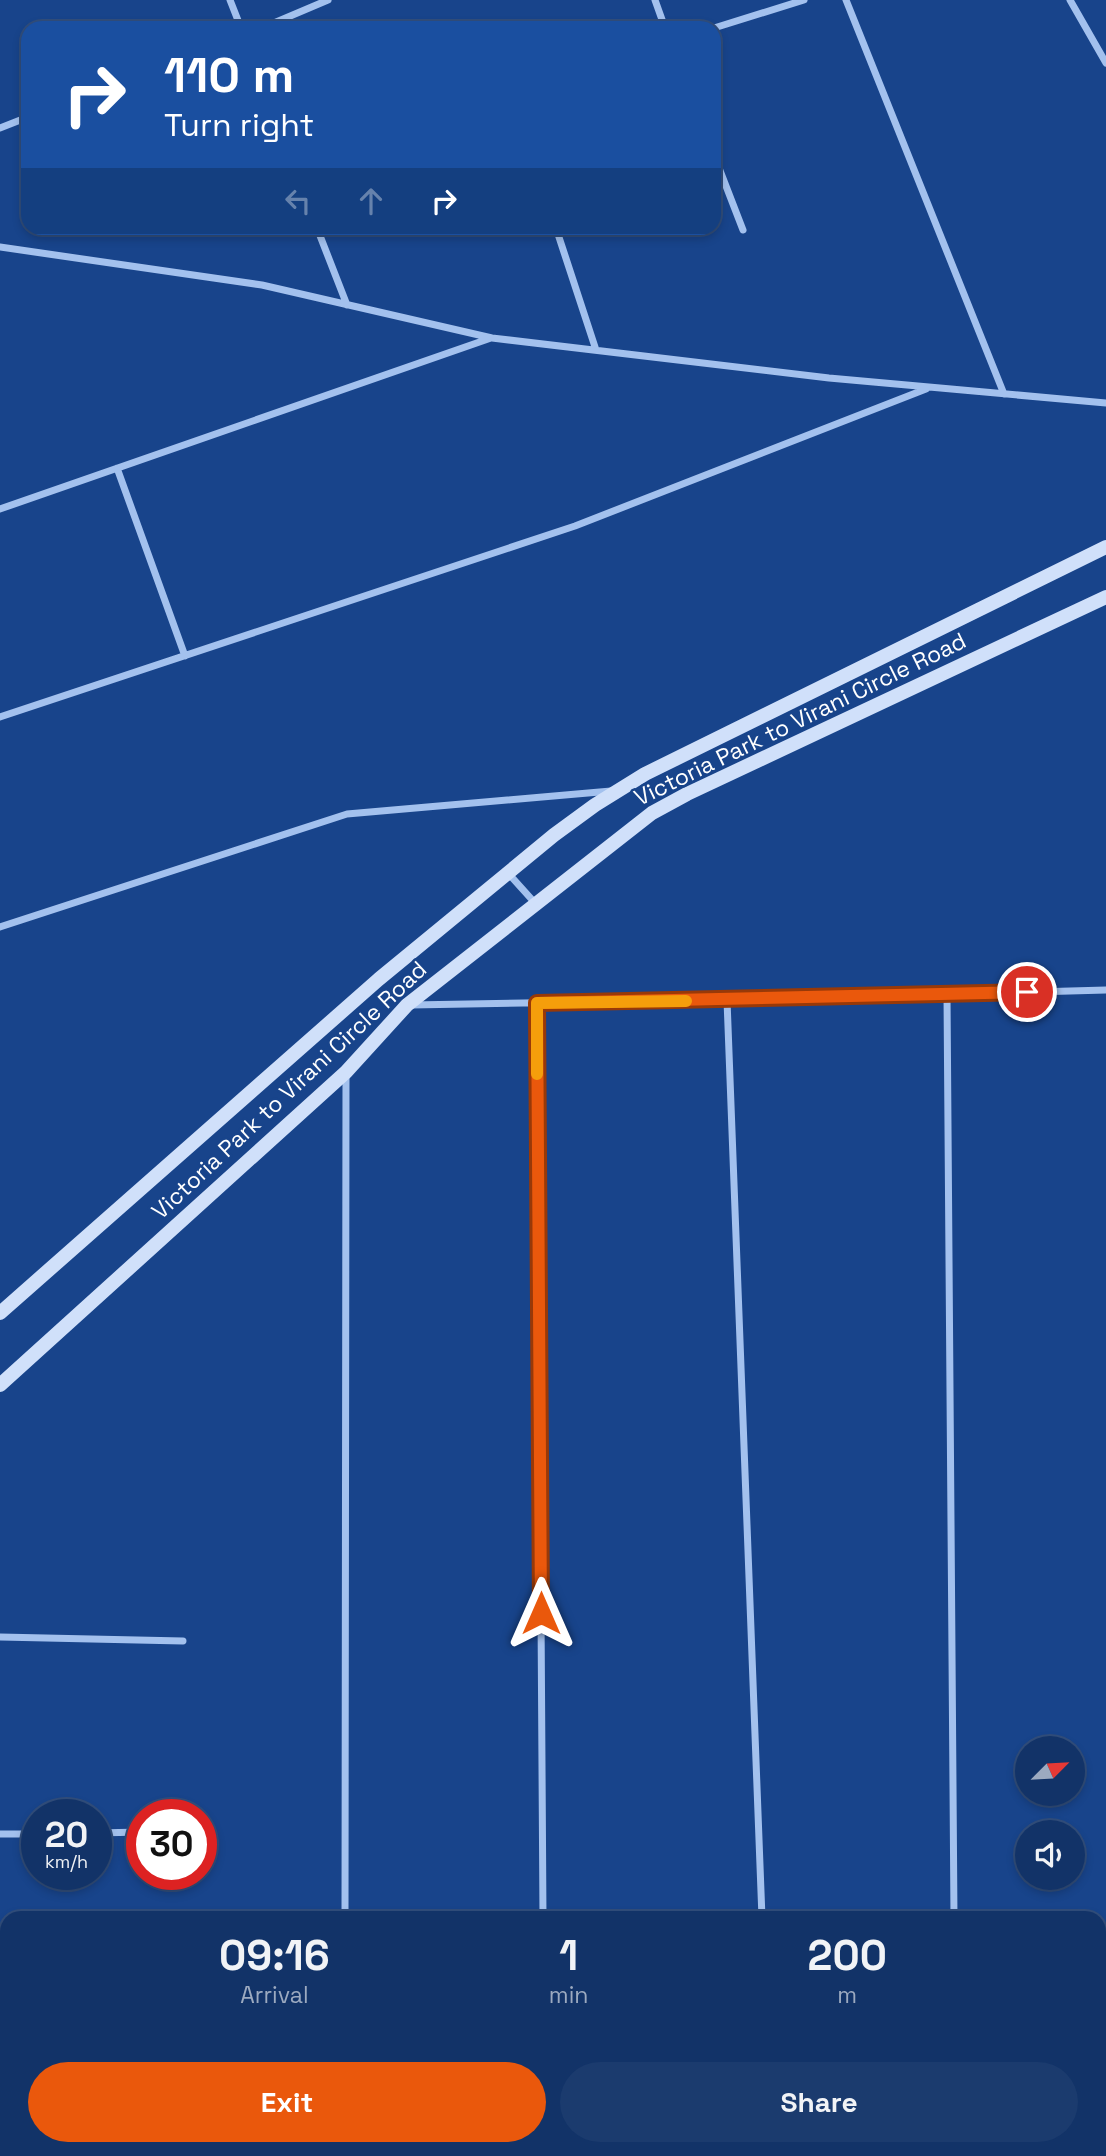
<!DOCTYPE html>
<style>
body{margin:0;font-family:"Space Grotesk",sans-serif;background:#1b3b6e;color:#f1f3f6;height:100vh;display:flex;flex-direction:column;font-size:26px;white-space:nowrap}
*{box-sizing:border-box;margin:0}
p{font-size:23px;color:#9caac0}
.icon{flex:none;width:38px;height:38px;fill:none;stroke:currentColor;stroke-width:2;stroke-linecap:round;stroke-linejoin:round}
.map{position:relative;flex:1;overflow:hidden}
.drawer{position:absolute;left:0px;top:1911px;width:1106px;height:245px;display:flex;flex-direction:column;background:#123368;border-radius:21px 21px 0 0;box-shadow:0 4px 10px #0003,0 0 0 2px #314e7c}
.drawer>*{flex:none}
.hud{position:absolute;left:21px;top:21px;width:700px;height:214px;border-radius:21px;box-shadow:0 4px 10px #0003,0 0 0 2px #314e7c;background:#1a4fa0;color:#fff;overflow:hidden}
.needle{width:46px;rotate:66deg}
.tools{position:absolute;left:1015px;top:1736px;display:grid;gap:14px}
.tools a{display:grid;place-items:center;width:70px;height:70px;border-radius:50%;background:#123368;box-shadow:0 4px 10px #0003,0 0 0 2px #314e7c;font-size:35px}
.speed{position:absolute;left:21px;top:1799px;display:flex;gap:14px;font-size:35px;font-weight:700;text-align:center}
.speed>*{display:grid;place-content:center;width:91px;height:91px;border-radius:50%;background:#123368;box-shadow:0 4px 10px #0003,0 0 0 2px #314e7c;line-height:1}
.speed small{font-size:18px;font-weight:400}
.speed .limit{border:10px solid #d22;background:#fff;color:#111}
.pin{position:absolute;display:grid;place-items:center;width:60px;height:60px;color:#fff;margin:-30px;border:4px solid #fff;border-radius:50%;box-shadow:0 2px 7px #0007}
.me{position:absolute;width:77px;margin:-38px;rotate:0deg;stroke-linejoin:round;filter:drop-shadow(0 0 5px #0008)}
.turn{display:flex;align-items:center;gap:24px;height:147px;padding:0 28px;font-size:32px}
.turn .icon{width:91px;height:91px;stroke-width:2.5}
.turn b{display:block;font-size:49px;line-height:60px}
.lanes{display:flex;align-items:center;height:66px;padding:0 28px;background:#0003;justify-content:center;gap:35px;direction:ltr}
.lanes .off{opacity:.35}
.eta{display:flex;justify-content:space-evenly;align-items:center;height:119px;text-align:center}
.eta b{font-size:42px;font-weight:600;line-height:49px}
.action{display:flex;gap:14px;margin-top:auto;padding:14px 28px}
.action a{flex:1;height:80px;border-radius:42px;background:#ea580c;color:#fff;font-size:28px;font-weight:600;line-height:80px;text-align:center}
.action a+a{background:#1b3b6e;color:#f1f3f6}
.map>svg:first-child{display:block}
</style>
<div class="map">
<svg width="1106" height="2156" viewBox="0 0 1106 2156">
<rect width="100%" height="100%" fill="#18448b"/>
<path fill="#416eb4" stroke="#c8dcfa" stroke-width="2" d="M211 2149H233V2156H71Z"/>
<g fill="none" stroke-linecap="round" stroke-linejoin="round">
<path stroke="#a3c1ee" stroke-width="7" d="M230 0 241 28
M655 0 665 28
M846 0 1004 394
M1070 0 1106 63
M262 28 328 0
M714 28 804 0
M0 128 28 117
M714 155 743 230
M317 228 347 305
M556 228 596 350
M0 247 262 285 492 338 829 378 1106 403
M117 468 185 656
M0 509 491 338
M0 717 575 526 926 389
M508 873 535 903
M0 927 347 814 611 791
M947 995 954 1918
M727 1000 762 1918
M537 1003 543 1918
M411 1005 828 998 1106 990
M0 1637 183 1641
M96 1833 142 1832
M0 1834H37
M345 1918 346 1072
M42 2149V2156
M241 2149V2156
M1067 2149V2156"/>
<path stroke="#d0e0fa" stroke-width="14" d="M0 1313 379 979 554 835 595 805 645 774 1106 547
M0 1385 346 1072 407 1005 652 813 687 794 1106 597
M1099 2072H1106
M0 2076 7 2078"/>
</g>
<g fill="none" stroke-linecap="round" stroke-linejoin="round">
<defs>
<path id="route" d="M541 1613 537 1003 1027 992"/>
</defs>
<use href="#route" stroke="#983908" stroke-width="18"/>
<use href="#route" stroke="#ea580c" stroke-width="12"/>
<path stroke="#f59e0b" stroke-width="12" d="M537 1074V1003L686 1001"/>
</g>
<g text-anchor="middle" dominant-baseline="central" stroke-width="5" stroke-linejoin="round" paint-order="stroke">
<g font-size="23" fill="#fff" stroke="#18448b">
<text transform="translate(800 719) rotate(-26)">Victoria Park to Virani Circle Road</text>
<text transform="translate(289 1090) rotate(-43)">Victoria Park to Virani Circle Road</text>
</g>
</g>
</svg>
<div class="tools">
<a><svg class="needle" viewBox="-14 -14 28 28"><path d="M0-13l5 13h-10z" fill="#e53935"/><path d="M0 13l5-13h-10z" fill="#9caac0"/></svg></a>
<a><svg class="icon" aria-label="sound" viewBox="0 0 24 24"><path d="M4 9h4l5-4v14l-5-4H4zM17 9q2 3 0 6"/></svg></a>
</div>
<div class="speed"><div>20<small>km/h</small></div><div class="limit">30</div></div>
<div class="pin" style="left:1027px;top:992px;background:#d93025"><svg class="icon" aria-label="arrive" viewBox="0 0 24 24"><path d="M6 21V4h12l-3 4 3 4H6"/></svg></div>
<svg class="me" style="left:541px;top:1613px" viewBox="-20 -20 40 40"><path d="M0-17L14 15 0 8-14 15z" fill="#ea580c" stroke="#fff" stroke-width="4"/></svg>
<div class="hud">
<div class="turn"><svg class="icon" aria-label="right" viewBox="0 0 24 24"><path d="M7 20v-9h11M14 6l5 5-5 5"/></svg><div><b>110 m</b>Turn right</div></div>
<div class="lanes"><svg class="icon off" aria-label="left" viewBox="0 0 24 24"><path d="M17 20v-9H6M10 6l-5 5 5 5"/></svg><svg class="icon off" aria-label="ahead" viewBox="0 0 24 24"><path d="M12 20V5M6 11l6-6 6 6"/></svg><svg class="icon" aria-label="right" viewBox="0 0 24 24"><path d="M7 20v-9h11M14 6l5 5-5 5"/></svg></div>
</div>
<section class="drawer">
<div class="eta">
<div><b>09:16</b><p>Arrival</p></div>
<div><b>1</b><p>min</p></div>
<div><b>200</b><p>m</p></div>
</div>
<div class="action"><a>Exit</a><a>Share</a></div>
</section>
</div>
